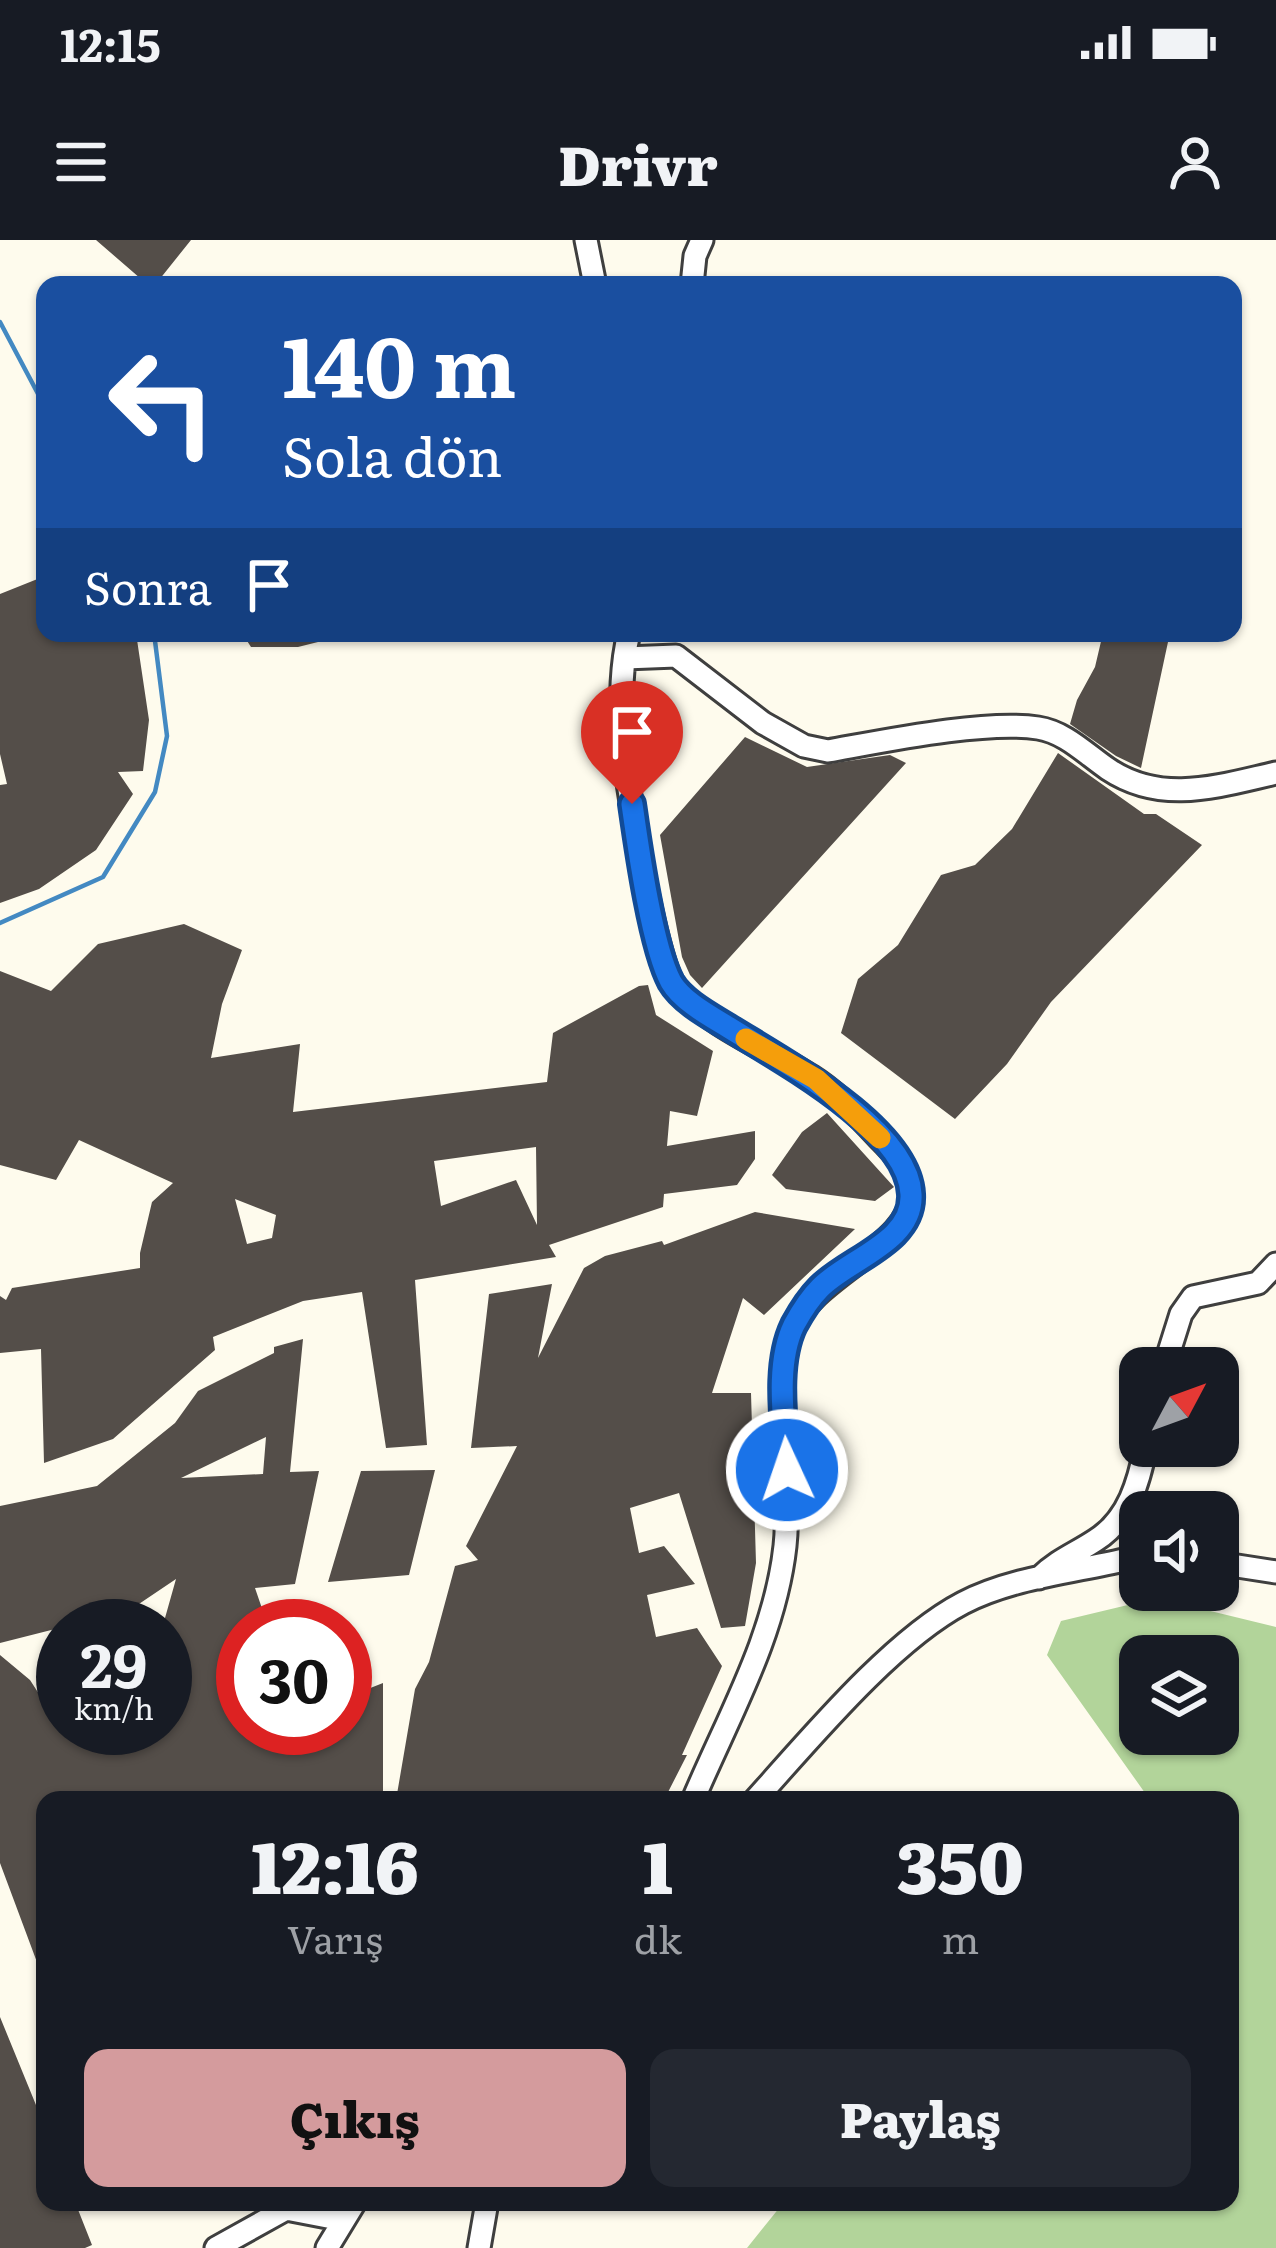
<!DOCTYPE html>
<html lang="tr">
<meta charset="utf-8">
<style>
body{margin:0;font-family:Literata,serif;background:#242831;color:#f1f3f6;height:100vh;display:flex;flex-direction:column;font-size:45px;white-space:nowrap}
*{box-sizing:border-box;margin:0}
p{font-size:39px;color:#9ea1a6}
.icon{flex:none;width:66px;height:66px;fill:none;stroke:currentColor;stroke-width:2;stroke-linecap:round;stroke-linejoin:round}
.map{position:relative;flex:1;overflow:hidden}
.panel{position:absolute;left:36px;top:1551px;width:1203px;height:420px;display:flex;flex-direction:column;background:#171b24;border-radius:24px;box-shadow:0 3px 9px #0004}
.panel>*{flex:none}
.hud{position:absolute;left:36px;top:36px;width:1206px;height:366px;border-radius:24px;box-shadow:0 3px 9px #0004;background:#1a4fa0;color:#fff;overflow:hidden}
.needle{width:78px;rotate:49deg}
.tools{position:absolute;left:1119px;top:1107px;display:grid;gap:24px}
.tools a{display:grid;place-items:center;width:120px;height:120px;border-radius:24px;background:#171b24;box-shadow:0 3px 9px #0004;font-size:60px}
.speed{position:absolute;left:36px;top:1359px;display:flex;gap:24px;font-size:60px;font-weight:700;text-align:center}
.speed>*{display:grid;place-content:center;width:156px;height:156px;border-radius:50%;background:#171b24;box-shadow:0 3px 9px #0004;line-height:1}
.speed small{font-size:30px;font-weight:400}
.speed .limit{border:18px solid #d22;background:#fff;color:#111}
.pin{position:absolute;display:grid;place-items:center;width:102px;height:102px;color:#fff;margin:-123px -51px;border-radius:50% 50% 50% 0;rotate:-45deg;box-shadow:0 0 12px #0007}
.pin .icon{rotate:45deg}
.me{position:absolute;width:132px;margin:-66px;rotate:357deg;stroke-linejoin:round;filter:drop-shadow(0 0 9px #0008)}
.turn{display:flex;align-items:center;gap:42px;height:252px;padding:0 48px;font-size:54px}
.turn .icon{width:156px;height:156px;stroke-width:2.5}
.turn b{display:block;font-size:84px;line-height:102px}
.then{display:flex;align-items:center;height:114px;padding:0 48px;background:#0003;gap:24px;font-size:45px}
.eta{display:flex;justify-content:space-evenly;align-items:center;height:204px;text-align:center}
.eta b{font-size:72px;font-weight:800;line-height:84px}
.cta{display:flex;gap:24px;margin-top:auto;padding:24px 48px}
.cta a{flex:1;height:138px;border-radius:24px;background:#d49b9d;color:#111;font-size:48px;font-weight:800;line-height:138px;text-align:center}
.cta a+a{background:#242831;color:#f1f3f6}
.status{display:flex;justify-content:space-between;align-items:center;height:84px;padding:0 60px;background:#171b24;direction:ltr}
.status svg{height:33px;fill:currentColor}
header{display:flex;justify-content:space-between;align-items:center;height:156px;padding:0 48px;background:#171b24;font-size:54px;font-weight:800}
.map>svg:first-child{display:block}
</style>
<div class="status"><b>12:15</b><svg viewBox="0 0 49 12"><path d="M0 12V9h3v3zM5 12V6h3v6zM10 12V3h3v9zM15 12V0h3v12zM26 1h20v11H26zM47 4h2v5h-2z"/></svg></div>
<header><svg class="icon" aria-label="menu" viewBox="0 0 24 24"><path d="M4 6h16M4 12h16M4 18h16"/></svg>Drivr<svg class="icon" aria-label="person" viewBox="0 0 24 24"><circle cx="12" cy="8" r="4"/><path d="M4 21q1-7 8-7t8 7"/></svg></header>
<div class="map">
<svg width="1276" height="2008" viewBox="0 0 1276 2008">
<rect width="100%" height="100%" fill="#fefbed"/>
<path fill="#b2d49a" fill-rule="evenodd" d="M1157 1358 1276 1387V2008H747L784 1962H1230V1560H1150L1047 1415 1061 1381ZM1140 1416H1218V1494H1140Z"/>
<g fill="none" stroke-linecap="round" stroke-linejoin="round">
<path stroke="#4389c2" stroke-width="4.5" d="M0 82 45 167
M0 683 103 637 155 552 167 496 154 393"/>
</g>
<path fill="#544e49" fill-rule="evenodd" d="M96 0H191L155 45H148Z
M45 336V393H136L149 480 143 531 118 532 133 554 96 610 39 649 0 663V545L7 544 0 514V354Z
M242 393H333L334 398 298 407H251Z
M1103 393H1143L1168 402 1141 528 1116 516 1070 484 1077 460 1095 427Z
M745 497 807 527 890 515 906 523 702 748 690 735 682 717 660 595Z
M1058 513 1144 574H1156L1202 605 1051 762 1007 824 955 879 841 793 858 739 898 705 941 635 975 625 1012 589Z
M184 684 242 710 222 764 211 818 300 804 293 872 547 842 553 793 639 746 648 745 656 775 713 811 697 876 670 871 667 906 755 891V919L737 945 664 954 663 967 549 1005 556 1017 415 1040 427 1205 386 1208 362 1052 303 1061 213 1097 215 1110 113 1199 44 1223 41 1109 0 1113V1056L6 1060 12 1048 140 1028V1013L152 962 173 943 79 900 56 940 0 925V731L51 751 98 704ZM536 907 537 985 516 940 441 966 434 921ZM235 959 276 975 272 998 247 1004Z
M827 873 894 947 875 961 786 949 772 935 802 892Z
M755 972 855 989 764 1075 743 1058 712 1153H751L756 1323 745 1386 721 1388 679 1253 630 1268 639 1313 664 1306 695 1344 647 1355 656 1397 697 1388 722 1426 682 1515H687L664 1560H396L415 1449 429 1422 455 1326 478 1320 466 1306 517 1206 471 1208 489 1054 552 1044 538 1118 584 1028 605 1016 662 1001 664 1005Z
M303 1099 290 1232 319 1231 295 1344 255 1348 268 1386H243V1488H345V1458L383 1443V1560H45L44 1741 0 1623V1415L30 1440 61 1488H165V1446L178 1441 165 1405V1378L176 1339 130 1370 0 1403V1266L97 1246 175 1183 198 1151 274 1113V1107ZM266 1197 263 1234 181 1238Z
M435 1230 409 1335 328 1342 361 1231Z
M0 1777 45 1887V1962H75L92 2005 85 2008H0Z"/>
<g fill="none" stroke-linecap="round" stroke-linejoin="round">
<defs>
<path id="minor" d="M586 0 595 45
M692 45 695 16 702 0
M629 393C621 425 621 459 622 492 624 531 655 725 676 748 712 788 768 809 812 837 836 852 860 877 879 898 895 914 908 927 911 950 917 1004 814 1034 792 1089 770 1144 792 1243 785 1306 775 1397 728 1477 693 1560
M625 418 676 416 763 483 804 506 828 511C884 501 984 480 1038 488 1065 492 1086 514 1108 529 1162 565 1218 546 1276 533
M1164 1128 1181 1074 1193 1057 1258 1043 1276 1024
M1218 1323 1276 1332
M1039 1338C1059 1319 1075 1314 1096 1300 1129 1279 1139 1241 1146 1206
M755 1560C810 1499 892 1400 963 1363 1011 1338 1072 1332 1124 1320L1140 1321
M216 2008 286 1969 343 1980
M327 2008 355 1962
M479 2008 487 1962"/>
</defs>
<use href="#minor" stroke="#3f3f3f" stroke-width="27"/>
<use href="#minor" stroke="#fff" stroke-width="21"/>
</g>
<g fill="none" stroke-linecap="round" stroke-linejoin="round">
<defs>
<path id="route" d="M632 564C638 606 652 707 671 742 682 761 710 776 728 787 779 819 908 888 911 954 914 1002 848 1019 820 1048 811 1057 800 1074 794 1085 774 1126 785 1187 787 1230"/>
</defs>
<use href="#route" stroke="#114b97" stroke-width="30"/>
<use href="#route" stroke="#1a73e8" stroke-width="21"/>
<path stroke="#f59e0b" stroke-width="21" d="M746 799 816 839 880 898"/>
</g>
</svg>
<div class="tools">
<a><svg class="needle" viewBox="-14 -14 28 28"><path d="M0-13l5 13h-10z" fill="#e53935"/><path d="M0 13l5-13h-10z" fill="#9ea1a6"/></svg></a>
<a><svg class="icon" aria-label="sound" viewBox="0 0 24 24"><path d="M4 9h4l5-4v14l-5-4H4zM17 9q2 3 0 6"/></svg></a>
<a><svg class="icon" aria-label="layers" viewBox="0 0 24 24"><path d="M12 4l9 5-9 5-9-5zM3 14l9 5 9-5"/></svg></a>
</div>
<div class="speed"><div>29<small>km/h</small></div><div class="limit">30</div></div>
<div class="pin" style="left:632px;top:564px;background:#d93025"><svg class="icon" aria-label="arrive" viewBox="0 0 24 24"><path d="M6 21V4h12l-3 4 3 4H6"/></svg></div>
<svg class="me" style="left:787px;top:1230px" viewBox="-20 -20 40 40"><circle r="17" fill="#1a73e8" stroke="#fff" stroke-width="3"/><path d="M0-11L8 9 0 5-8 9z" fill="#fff"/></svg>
<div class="hud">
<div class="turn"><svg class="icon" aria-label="left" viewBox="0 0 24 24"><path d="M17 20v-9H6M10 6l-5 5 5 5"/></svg><div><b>140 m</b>Sola dön</div></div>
<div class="then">Sonra<svg class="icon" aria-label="arrive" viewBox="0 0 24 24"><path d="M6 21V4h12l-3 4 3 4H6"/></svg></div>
</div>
<section class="panel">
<div class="eta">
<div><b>12:16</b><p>Varış</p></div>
<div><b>1</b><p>dk</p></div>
<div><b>350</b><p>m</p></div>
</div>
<div class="cta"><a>Çıkış</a><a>Paylaş</a></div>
</section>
</div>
